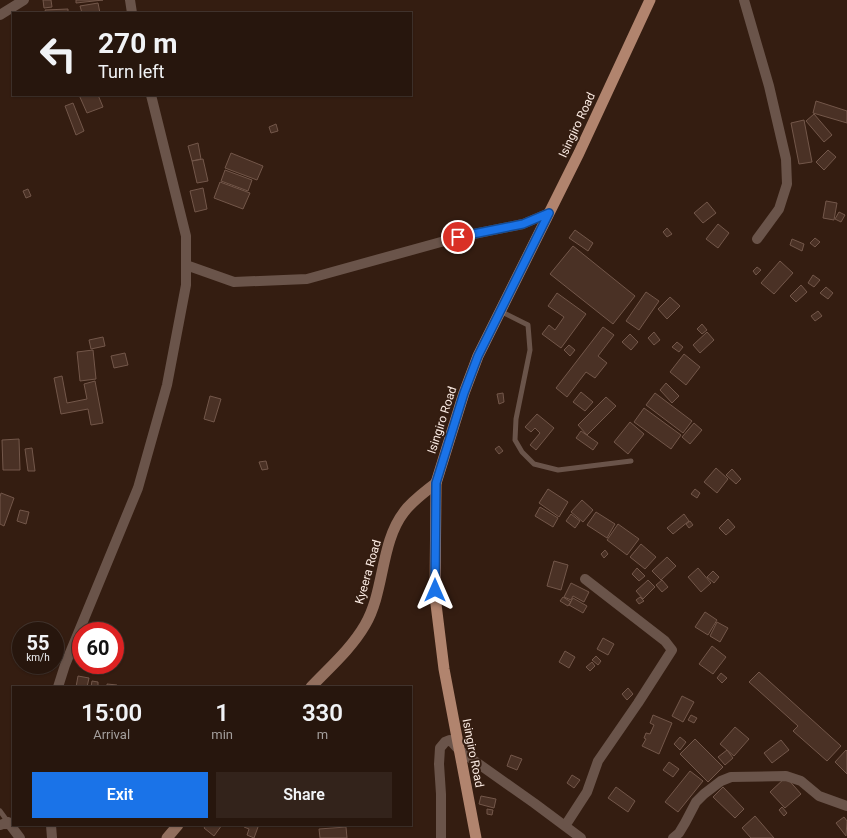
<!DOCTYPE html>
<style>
body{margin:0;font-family:Roboto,sans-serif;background:#33231b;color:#f1f3f6;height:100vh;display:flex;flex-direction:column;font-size:15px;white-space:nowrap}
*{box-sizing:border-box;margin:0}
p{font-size:13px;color:#a49f9d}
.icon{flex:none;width:22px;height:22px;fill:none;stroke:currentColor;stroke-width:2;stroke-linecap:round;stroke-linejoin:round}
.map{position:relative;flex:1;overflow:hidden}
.sheet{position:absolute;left:12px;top:686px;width:400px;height:140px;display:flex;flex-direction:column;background:#27160d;border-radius:0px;box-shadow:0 1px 3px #0004,0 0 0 1px #43352e}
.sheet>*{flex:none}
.banner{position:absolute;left:12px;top:12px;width:400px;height:84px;border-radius:0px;box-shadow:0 1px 3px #0004,0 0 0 1px #43352e;background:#27160d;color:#f1f3f6;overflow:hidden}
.speed{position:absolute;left:12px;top:622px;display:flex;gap:8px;font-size:20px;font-weight:700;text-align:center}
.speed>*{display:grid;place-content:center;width:52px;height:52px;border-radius:50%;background:#27160d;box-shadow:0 1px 3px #0004,0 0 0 1px #43352e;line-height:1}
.speed small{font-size:10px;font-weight:400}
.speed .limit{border:6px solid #d22;background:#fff;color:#111}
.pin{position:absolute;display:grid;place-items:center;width:34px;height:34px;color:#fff;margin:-17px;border:2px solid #fff;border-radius:50%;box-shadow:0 1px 4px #0007}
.me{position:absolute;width:44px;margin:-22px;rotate:0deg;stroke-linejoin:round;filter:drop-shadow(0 0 3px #0008)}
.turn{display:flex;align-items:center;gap:14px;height:84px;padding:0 20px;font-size:18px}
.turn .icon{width:52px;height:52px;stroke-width:2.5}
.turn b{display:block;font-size:28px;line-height:34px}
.eta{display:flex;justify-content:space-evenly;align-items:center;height:68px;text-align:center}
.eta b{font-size:24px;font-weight:600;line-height:28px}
.action{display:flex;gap:8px;margin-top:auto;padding:8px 20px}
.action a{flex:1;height:46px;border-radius:0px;background:#1a73e8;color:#fff;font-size:16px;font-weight:600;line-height:46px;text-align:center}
.action a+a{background:#33231b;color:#f1f3f6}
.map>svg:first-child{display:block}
</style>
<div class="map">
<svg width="847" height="838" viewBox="0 0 847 838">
<rect width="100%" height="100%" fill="#341d11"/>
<path fill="#4a3125" stroke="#73574a" d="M43 0H51L52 7 44 8Z
M76 0H103L76 3Z
M98 3 100 13H82L80 6Z
M68 9V13H46L45 10Z
M79 95H98L103 107 87 113Z
M816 101 847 111V123L813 113Z
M73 103 84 131 76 135 65 106Z
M814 114 832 135 824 142 806 121Z
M804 120 812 162 799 164 791 123Z
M276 124 278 131 271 133 269 127Z
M198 143 201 159 192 161 188 146Z
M828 150 836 157 824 170 816 162Z
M231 153 263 166 257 180 225 168Z
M203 159 208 181 197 183 192 161Z
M225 170 252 180 248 191 221 181Z
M220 182 250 193 243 209 214 198Z
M203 188 207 209 195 212 190 191Z
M28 189 31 196 26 198 23 191Z
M826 201 837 203 834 220 823 218Z
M707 202 716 213 703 223 694 213Z
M839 212 845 215 841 222 835 219Z
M718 224 729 233 718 248 706 239Z
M667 228 672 234 667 237 663 232Z
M575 230 593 243 588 251 569 238Z
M815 238 820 242 815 247 810 243Z
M792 239 804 244 802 251 790 245Z
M573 246 635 296 613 324 550 274Z
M780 261 793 273 774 294 761 283Z
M757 267 761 270 756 275 753 271Z
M813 275 820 280 814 287 808 283Z
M801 285 807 292 796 302 790 296Z
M826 287 833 293 828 299 820 293Z
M646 292 659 301 639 330 626 321Z
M557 293 586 314 561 348 542 334 549 325 555 330 564 317 548 306Z
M670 297 680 306 667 319 658 309Z
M818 311 822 316 815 321 811 316Z
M702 324 707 330 702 334 697 329Z
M603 327 614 335 598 356 607 363 595 378 586 372 567 397 556 388Z
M654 332 660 340 654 345 648 338Z
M707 332 714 340 700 353 693 345Z
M630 334 638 342 631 350 622 342Z
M103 337 105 346 91 349 89 340Z
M677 342 683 347 679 352 672 347Z
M569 345 575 350 570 356 564 350Z
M93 350 96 379 80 381 77 352Z
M125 353 128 365 114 368 111 356Z
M684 354 700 367 686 385 670 372Z
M62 376 67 403 87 399 84 384 95 381 103 423 91 425 88 409 61 414 54 378Z
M666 383 679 396 672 403 660 390Z
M581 392 593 402 585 411 573 402Z
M503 393 504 402 499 404 497 394Z
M655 393 692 421 683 433 646 405Z
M210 396 221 399 214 422 204 419Z
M606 397 616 406 587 435 578 425Z
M644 408 681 435 671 449 634 422Z
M537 414 554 428 536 450 530 445 540 433 535 428 531 432 525 427Z
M630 422 644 434 628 454 614 442Z
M694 423 702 430 690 444 682 437Z
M581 431 598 443 593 450 576 438Z
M19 439 20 470H3L2 440Z
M499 446 503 451 499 454 495 449Z
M32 448 35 471H28L25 449Z
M266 461 268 469 262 470 259 462Z
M716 468 728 479 717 493 704 482Z
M732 469 741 479 736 484 726 475Z
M548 489 568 502 559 517 539 503Z
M695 489 700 493 697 498 691 494Z
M1 493 14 498 4 526 0 524V497Z
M582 500 593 510 583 522 571 512Z
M540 507 558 518 553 527 535 516Z
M20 510 29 512 26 524 17 521Z
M596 512 615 524 607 538 587 525Z
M571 514 580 521 575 528 566 521Z
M684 514 689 521 673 534 667 528Z
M728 519 735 527 726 535 719 528Z
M690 521 693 525 689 528 686 524Z
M618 524 639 539 627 555 607 540Z
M641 544 656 557 645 569 630 557Z
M605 550 608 554 604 558 601 554Z
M667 557 676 566 661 580 652 571Z
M554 561 568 565 561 590 547 586Z
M637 568 645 576 639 581 632 574Z
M698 568 711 583 701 592 688 577Z
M713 571 719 577 714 583 707 577Z
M648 580 655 587 643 599 636 591Z
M662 580 668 587 662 592 656 585Z
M571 583 589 592 584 602 573 596 571 600 564 597Z
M563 597 571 602 568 606 560 601Z
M640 597 644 601 639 604 636 600Z
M573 598 587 606 583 613 569 605Z
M705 612 717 620 708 635 695 627Z
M717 622 728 628 720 642 710 636Z
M603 638 614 644 608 655 597 649Z
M712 646 726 657 713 674 699 664Z
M565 651 575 657 569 668 559 662Z
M596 656 601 661 598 665 592 660Z
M592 662 595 666 590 671 586 667Z
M759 672 841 746 827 761 793 731 798 726 749 682Z
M721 673 727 678 722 683 717 678Z
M78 676 89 678 87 687H76Z
M92 681 98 682V687H91Z
M107 684 117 685V687H107Z
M628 688 633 694 627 700 622 694Z
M682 696 694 702 683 722 672 716Z
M653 715 672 723 659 754 642 746 646 739 644 738 646 733 650 734 654 725 650 723Z
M691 715 697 718 694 723 688 720Z
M735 727 749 739 734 756 720 744Z
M680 737 686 742 680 750 674 744Z
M695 739 723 767 708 782 680 754Z
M781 740 789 750 772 763 764 753Z
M727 750 733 758 725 765 718 757Z
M846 750 847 751V774L835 762Z
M511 755 522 759 517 770 507 766Z
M669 762 679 769 673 777 663 770Z
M690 771 703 781 678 812 665 802Z
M572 775 580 780 574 788 567 783Z
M786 777 801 794 785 808 770 792Z
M616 787 635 801 628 812 608 798Z
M723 787 744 809 735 818 713 797Z
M481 796 496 799 494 808 479 804Z
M782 807 787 813 784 816 779 810Z
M487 809 493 810 492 815 487 814Z
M755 816 774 838H751L742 828Z
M844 817 847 821 846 836 836 823Z
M206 825H222L214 836 204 828Z
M245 825H254L258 827 254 838 247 835 249 829 244 827Z
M346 827 347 838H320L319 829Z"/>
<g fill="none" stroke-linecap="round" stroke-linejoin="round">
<path stroke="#6a544a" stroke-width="5" d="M500 311 528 325 530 350 516 419 515 440 522 452 534 464 558 470 631 461
M0 811 8 822"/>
<path stroke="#6a544a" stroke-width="10" d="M130 0 132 13
M744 0 769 86 786 159 787 184 779 209 757 239
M0 15 24 0
M186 265 234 282 307 279 459 237 523 224 549 213
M58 687 65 665 138 488 167 385 186 285V236L151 95
M0 825 8 822 20 838
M51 825 52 838
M565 826 587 792 598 761 638 703 672 650 665 641 585 579
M441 838V794L439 764 440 748 445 742 450 740 459 750 534 803 581 838
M673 838 679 833 685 823 696 802 704 794 721 781 731 777 786 776 801 781 819 796 847 806"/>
<path stroke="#926f5e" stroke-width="11" d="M311 687C330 667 351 649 365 625 385 591 380 543 404 512 412 501 425 492 436 483
M167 838 178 825"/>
<path stroke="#b1846e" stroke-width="11" d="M476 838 444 669 435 596 436 483 464 393 478 356 579 153 650 0"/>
</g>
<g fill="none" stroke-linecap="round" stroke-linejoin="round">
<defs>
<path id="route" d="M435 590 436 483 464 393 478 356 549 213 523 224 458 237"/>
</defs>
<use href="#route" stroke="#114b97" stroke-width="10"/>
<use href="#route" stroke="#1a73e8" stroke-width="7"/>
</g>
<g text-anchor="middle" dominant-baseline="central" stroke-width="4" stroke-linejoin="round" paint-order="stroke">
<g font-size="12" fill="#fbebe3" stroke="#341d11">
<text transform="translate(577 125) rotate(-65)">Isingiro Road</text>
<text transform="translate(442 420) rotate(-72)">Isingiro Road</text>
<text transform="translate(368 572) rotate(-74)">Kyeera Road</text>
<text transform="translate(473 753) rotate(79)">Isingiro Road</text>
</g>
</g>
</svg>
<div class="speed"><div>55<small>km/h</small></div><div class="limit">60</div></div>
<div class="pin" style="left:458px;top:237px;background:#d93025"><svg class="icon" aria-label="arrive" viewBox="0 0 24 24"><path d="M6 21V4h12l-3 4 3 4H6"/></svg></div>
<svg class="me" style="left:435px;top:590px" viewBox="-20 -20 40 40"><path d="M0-17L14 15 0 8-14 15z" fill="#1a73e8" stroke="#fff" stroke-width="4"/></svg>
<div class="banner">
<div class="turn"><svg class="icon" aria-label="left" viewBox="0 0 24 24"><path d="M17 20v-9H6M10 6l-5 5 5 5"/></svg><div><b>270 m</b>Turn left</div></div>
</div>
<section class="sheet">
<div class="eta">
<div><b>15:00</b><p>Arrival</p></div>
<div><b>1</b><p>min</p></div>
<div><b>330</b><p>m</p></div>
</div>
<div class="action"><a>Exit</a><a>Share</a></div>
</section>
</div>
